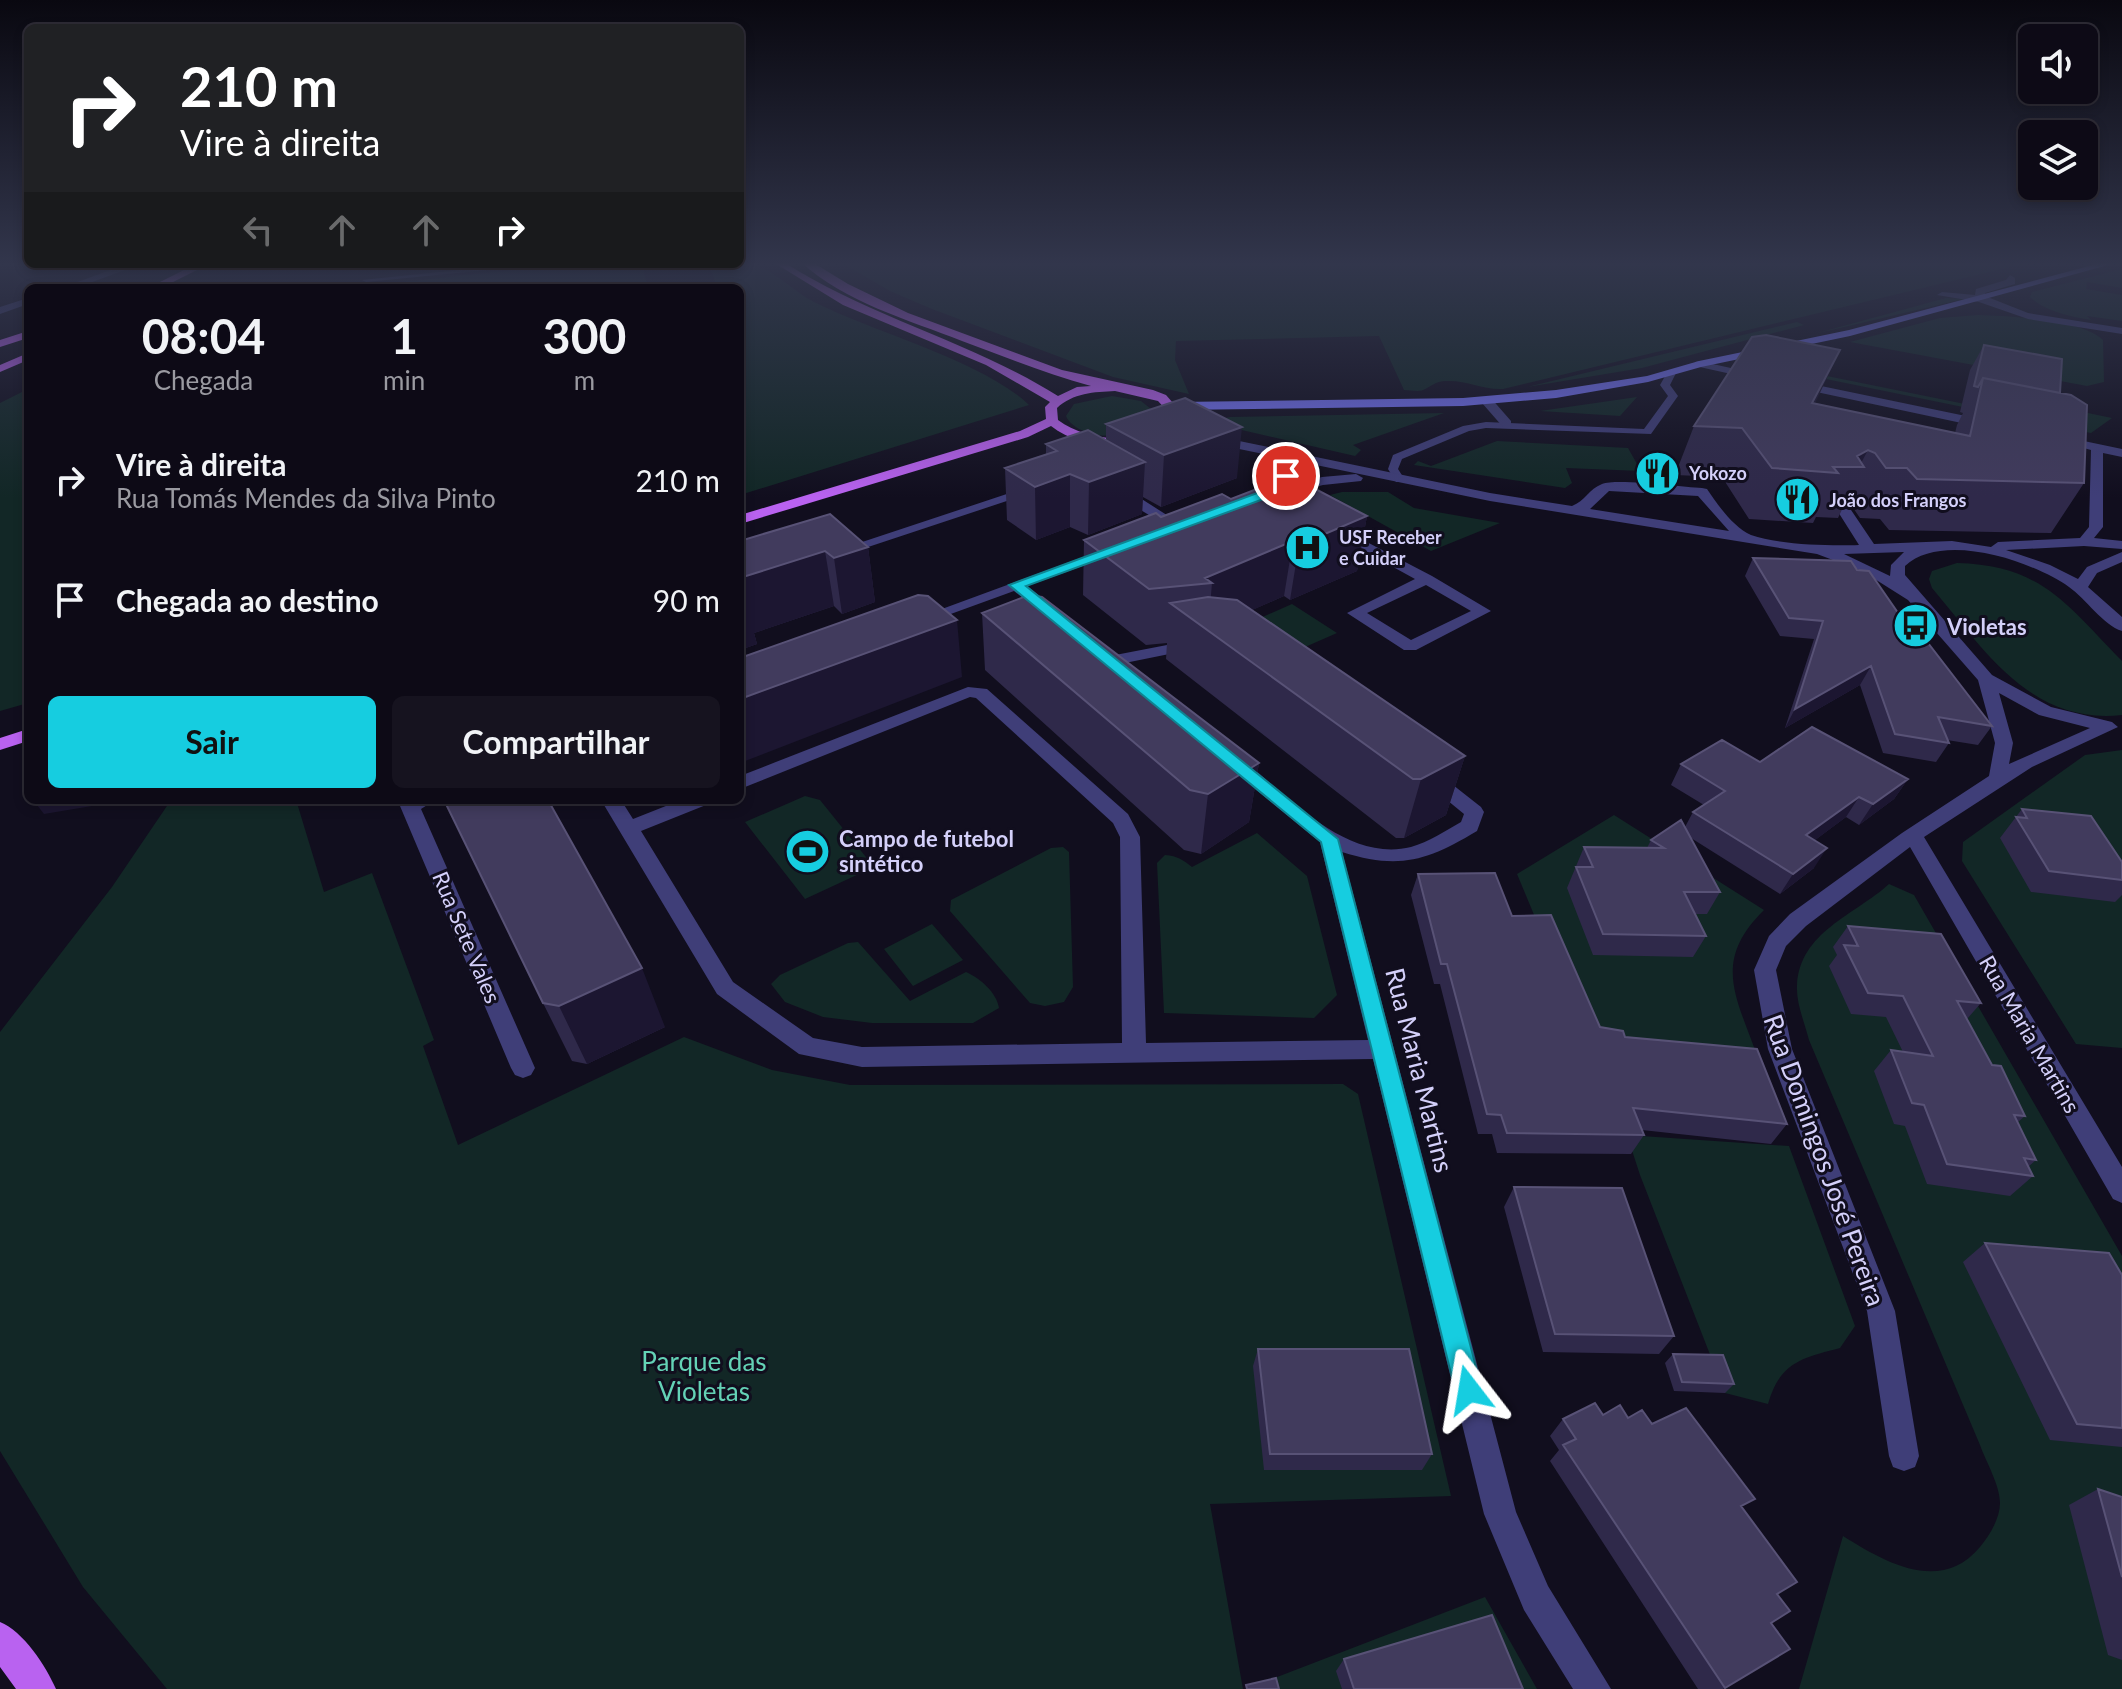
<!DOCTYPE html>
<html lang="pt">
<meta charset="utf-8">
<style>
body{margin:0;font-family:Lato,sans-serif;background:#16131f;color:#f1f3f6;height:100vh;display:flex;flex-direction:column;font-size:30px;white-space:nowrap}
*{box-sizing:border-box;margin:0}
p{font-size:26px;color:#9a9aa1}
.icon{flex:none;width:44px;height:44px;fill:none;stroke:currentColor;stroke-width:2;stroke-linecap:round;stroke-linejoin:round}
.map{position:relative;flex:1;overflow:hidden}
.panel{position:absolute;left:24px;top:284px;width:720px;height:520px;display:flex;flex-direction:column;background:#0d0a16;border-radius:12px;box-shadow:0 4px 12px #0003,0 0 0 2px #2d2b35}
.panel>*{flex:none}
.top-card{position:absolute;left:24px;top:24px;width:720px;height:244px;border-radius:12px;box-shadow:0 4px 12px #0003,0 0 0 2px #2d2b35;background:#202124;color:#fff;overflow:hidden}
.fabs{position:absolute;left:2018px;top:24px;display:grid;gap:16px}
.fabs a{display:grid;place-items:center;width:80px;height:80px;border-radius:12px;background:#0d0a16;box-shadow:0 4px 12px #0003,0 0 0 2px #2d2b35;font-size:40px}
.pin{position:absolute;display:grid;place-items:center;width:68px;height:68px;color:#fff;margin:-34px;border:4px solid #fff;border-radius:50%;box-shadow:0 2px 8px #0007}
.me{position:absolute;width:88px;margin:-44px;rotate:346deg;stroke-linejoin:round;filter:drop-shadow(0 0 6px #0008)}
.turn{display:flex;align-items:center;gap:28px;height:168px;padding:0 24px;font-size:36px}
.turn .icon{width:104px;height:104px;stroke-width:2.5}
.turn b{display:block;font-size:56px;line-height:68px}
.lanes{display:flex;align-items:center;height:76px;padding:0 24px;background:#0003;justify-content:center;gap:40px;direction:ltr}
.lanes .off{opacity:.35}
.eta{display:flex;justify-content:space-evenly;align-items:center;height:136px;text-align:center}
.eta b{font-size:48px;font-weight:700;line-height:56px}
.cta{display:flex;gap:16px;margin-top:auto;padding:16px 24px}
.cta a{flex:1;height:92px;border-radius:12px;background:#16cde0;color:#111;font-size:32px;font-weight:700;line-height:92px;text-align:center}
.cta a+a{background:#16131f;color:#f1f3f6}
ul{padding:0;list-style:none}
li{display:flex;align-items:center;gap:24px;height:120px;padding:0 24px}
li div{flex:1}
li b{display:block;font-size:30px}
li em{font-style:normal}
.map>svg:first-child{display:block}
</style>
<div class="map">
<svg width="2122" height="1689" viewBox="0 0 2122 1689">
<rect width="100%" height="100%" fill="#110e1e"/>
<path fill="#122726" d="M740 262C768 262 789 289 814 302 876 333 983 361 1029 405L740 495V288H714L717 287 709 264Z
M840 262H2031L1503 389C1482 390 1467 380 1446 381 1435 381 1431 387 1423 390 1419 392 1409 390 1404 390L1379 336 1176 341 1175 360 1189 394 1113 377 932 309 890 291Z
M567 264H642L648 288H349Z
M2122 269V288L2087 282 2086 289 2122 295V321L2087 316 2091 320C2071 317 2044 311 2030 297L2032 292Z
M1946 298 1964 299 1814 334Z
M1978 315C2008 316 2082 319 2103 340L2104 382 2087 386 1850 342 1940 318Z
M1797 322 1804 325 1642 368 1527 387Z
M1822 375 2058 423 2059 407 2112 418 2091 433 1821 378Z
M28 389V703L0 711V403Z
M1112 396 1141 401 1156 413C1144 420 1130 430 1116 434 1101 439 1072 431 1066 416L1074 404Z
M1637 397 1620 416 1540 411Z
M1444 413 1353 445 1361 450 1355 456 1207 422 1230 417Z
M1497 441 1628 448 1641 471 1566 468 1572 483 1565 488 1414 465 1418 461 1431 466Z
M1342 492H1388L1414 508 1500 523 1431 551 1330 495Z
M1957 563C2042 565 2067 605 2122 661V715C2030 725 1984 649 1932 588L1929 579 1932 571Z
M1292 604 1337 633 1296 651 1240 627Z
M2122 750V1048L2076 1044 1962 861 1963 842 2085 755Z
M805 796 820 800 874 867 805 899 745 822Z
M171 800H305L297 803 324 892 372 873 434 1040 423 1046 458 1145 684 1037 772 1070 850 1085 1343 1084 1358 1094 1451 1496 1210 1504 1243 1689H167L83 1587 0 1451V1032L112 887Z
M1614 815 1764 910C1710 963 1738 999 1759 1061L1587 1042 1517 874Z
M1257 833 1307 876 1337 995 1314 1018 1164 1013 1157 863 1165 855C1178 856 1183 860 1192 867Z
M1063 847 1069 852 1073 987 1064 1002 1045 1006 1030 1003 950 911 951 900 1051 848Z
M1889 884 1914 895 2122 1256V1689H1799L1843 1536C1886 1563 1941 1594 1980 1547 1989 1536 2000 1519 2000 1503 2000 1485 1986 1462 1980 1445L1809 1040C1805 1024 1796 1003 1797 986 1799 932 1855 915 1889 884Z
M932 924 963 960 913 986 884 949Z
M858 942 910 1001 966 972C980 978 997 993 999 1008L973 1023H872L823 1017 785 1002 771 984 780 975 848 943Z
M1627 1135 1789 1146 1855 1326 1840 1348C1802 1358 1780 1362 1768 1404L1725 1393 1640 1175Z
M1485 1597 1537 1689H1246Z"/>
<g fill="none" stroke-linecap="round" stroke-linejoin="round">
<path fill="#3f3e78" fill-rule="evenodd" d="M517 264H547L366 282 362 280Z
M1671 370 1676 373 1670 385 1678 396 1651 434 1486 428 1469 431 1402 459 1398 469 1405 480 1404 482H1396L1388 469 1393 455 1463 426 1486 422 1644 429 1668 396 1660 385 1668 371Z"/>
<path fill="#3f3e78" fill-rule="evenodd" d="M127 264H141L76 288H61Z
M2010 275 2015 278V284L1985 293V296L2028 313 2122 328V334L2028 319 1979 302 1937 295 1942 292 1975 295 1976 289 2006 280Z
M28 298V304L0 314V307Z
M1699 361 1758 374 1760 376 1754 379 1695 366V362Z
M1797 381 1985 420 1991 424 1985 428 1793 387 1791 385Z
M1482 397H1490L1511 421V427H1503L1482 403Z
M1215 436 1490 493 1572 506C1585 501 1589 489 1602 484 1617 478 1681 487 1702 488L1707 489C1717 504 1734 528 1751 535 1780 545 1829 546 1859 545L1835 507 1842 503 1847 504 1874 544 1952 541 1991 547 1998 542 2080 538 2089 527 2091 450 2054 440 2060 436 2122 449V457L2103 453V527L2094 538 2122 541V549L2084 546 2006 550 2050 565 2078 579 2087 567 2122 552V562L2097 573 2088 587 2122 617V631C2103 625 2086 599 2069 587 2032 561 1943 531 1905 566V575L1992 675 2051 707 2112 722 2118 727 2032 767 1924 837 2122 1167V1203L2113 1199 1910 847 1806 926 1786 946 1776 970 1792 1049 1895 1311 1919 1456 1915 1467 1904 1471 1893 1467 1889 1456 1867 1311 1768 1049 1754 970 1769 936 1790 914 1902 833 1989 776 1995 743 1978 680 1908 600 1862 571 1817 554 1490 501 1210 443V437ZM1609 491 1698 496 1729 531 1590 509ZM1904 552 1891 565 1890 576 1844 554ZM1999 693 2039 715 2090 728 2009 764 2013 743Z
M1356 474 1363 478 1361 481 1323 485 1251 504 1244 500 1322 477Z
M1025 488 1037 491 844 555 839 556 832 552Z
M1116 489H1126L1184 526 1172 529 1116 495Z
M1340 528 1432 576 1491 611 1416 650H1404L1347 613 1415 579 1335 535V529ZM1426 585 1471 611 1411 640 1367 613Z
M1108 548 1115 552 1113 555 1027 586 1055 608V614H1043L1014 591 926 623 920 625 912 620Z
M1193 640 1201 645 1199 648 1110 666 1102 661 1110 656Z
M968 687 987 689 1128 814 1140 837 1146 1043 1368 1040 1320 842 1228 767 1226 763 1228 759H1242C1287 795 1346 863 1411 847 1429 842 1445 831 1461 822L1464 814 1425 782 1423 778 1425 774H1439L1481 807 1484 812 1477 831C1427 861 1399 870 1342 852L1516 1512 1548 1586 1611 1689H1573L1524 1610 1484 1514 1373 1059 862 1067 799 1054 717 994 601 800H621L633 819 681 800H709L706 805 641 831 733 982 813 1038 862 1047 1122 1043 1120 837 1113 823 976 698 970 697 740 789V776Z
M407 800H435L421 809 535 1068 531 1075 523 1078 515 1075 511 1068 400 806Z"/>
<path fill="#7270f1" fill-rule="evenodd" d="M2104 262H2119L1850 336 1701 367 1648 382 1556 398 1463 406 1178 410 1172 406 1178 402 1463 398 1556 390 1647 376 1699 361 1849 330Z"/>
<path fill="#b962f0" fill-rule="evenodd" d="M773 262H784C870 318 971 341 1058 396L1077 387 1091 386C1047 374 1005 357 962 341 909 320 844 302 801 262H812L848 284 908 313 1062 370 1153 390 1166 395 1180 411 1179 421C1148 455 1086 453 1051 426L1028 437 740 524V515L1020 431 1046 419 1045 407 1050 402 986 365 843 305ZM1115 391 1158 401 1168 412 1167 420C1136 445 1090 443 1058 420L1057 408C1073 393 1094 392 1115 391Z
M196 264H209L161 288H148Z
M28 331V338L0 347V340Z
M28 353V360L0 372V365Z
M28 729V741L0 750V738Z
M0 1622C23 1631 46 1666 56 1689H16L0 1667Z"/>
</g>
<path fill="#2f294a" d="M1984 345 2060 393 2084 483 2051 533 1889 530 1880 519 1860 518 1849 502 1846 501 1838 518 1816 517 1813 523 1749 519 1722 477 1675 475 1694 426 1955 433 1957 425 1963 413 1960 412 1970 370Z
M1106 424 1237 478 1161 507 1143 497 1142 514 1088 535 1070 527 1036 540 1007 520 1005 468 1046 454V444L1106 440Z
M1278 491 1367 516 1357 571 1290 600 1284 596 1252 610 1465 756 1446 815 1404 838H1396L1166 659 1167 643 1146 645 1083 595 1084 540 1161 517 1231 499Z
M740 541 868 547 875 602 842 614 834 606 754 633 757 644 740 650Z
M1753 558 1857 570 1903 620 1992 726 1978 745 1947 740 1949 743 1936 762 1883 753 1860 685 1785 728 1814 639 1780 636 1745 576Z
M982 613 1259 763 1249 822 1201 854 1184 850 985 670Z
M1760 762 1908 779 1894 799 1859 825 1846 817 1815 840 1814 868 1780 894 1691 838 1720 892 1707 914H1695L1706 936 1693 957 1593 955 1567 888 1584 847 1647 848 1651 840 1685 827 1693 812 1704 805 1671 785 1681 764Z
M2022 809 2122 862V895L2115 902 2031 892 2000 838Z
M1418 874 1512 916 1600 1027 1625 1037 1787 1124 1771 1144 1642 1130 1644 1135 1631 1154 1497 1153 1492 1134H1478L1440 984H1434L1411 895Z
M1848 926 1981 1003 1967 1019 1992 1065 2025 1116 2018 1122 2036 1160 2028 1167 2033 1176 2010 1196 1927 1184 1905 1126 1894 1124 1874 1071 1891 1050 1903 1052 1886 1017 1851 1014 1829 966 1837 955 1833 947Z
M543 1003 665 1027 587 1064 572 1061Z
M1514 1187 1674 1336 1659 1354 1543 1352 1504 1207Z
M1985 1243 2122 1275V1447L2050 1440 1963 1262Z
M1258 1349 1432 1454 1422 1470H1264L1253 1366Z
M1673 1354 1734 1384 1725 1393 1674 1391 1665 1363Z
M1603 1415 1628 1418 1652 1424 1743 1509 1777 1594 1771 1623 1790 1649 1723 1689H1698L1550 1461 1559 1450 1550 1436 1563 1419Z
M2098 1489 2122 1497V1660L2108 1655 2069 1505Z
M1344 1659 1523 1689H1342L1336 1671Z"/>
<path fill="#1c1631" d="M1840 350 1819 395 1791 451 1812 403Z
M1242 427 1237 478 1161 507 1164 455Z
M1868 450 1859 467 1857 456Z
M1145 462 1142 514 1088 535 1089 482Z
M1070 474V527L1036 540 1035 487Z
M1367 516 1357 571 1290 600 1299 545Z
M1293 541 1284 596 1208 630 1212 583 1205 578Z
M868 547 875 602 842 614 834 558Z
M825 551 834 606 754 633 757 644 740 650V578Z
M957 620 962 677 740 763V699Z
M1871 666 1860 685 1785 728 1795 709Z
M1465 756 1446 815 1404 838 1421 779Z
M1259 763 1249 822 1201 854 1208 794Z
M1908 779 1894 799 1859 825 1873 804Z
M1859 797 1846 817 1794 856 1806 835Z
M33 800H128L44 814Z
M1827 848 1814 868 1780 894 1793 874Z
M642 968 665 1027 587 1064 559 1006Z"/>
<path fill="#413b5d" stroke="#585276" stroke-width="2" d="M1766 335 1840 350 1812 403 1970 436 1983 378 2071 395 2087 405 2084 483 1917 479 1907 468H1886L1875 453 1868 450 1857 456 1864 467H1833L1838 473 1772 468 1742 428 1694 426 1752 337Z
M1984 345 2062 359 2060 393 1983 378 1978 387 1974 386Z
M1185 398 1242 427 1164 455 1106 424Z
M1088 430 1145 462 1089 482 1070 474 1035 487 1005 468 1057 451 1046 444Z
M1302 482 1367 516 1299 545 1293 541 1205 578 1212 583 1149 589 1084 540 1156 513 1161 517 1222 494 1231 499 1267 485 1278 491Z
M830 514 868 547 834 558 825 551 740 578V541Z
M1753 558 1851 561 1857 570 1869 571 1903 620 1911 621 1992 726 1938 717 1949 743 1895 734 1871 666 1795 709 1823 621 1789 618Z
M918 595 928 596 957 620 740 699V658Z
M1029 595 1042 597 1259 763 1208 794 1190 790 982 613Z
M1208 597 1237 600 1465 756 1421 779H1413L1170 603Z
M1812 727 1908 779 1873 804 1859 797 1806 835 1827 848 1793 874 1693 812 1725 791 1681 764 1722 740 1760 762Z
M444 800H548L642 968 559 1006 543 1003Z
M2022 809 2091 816 2122 862V880L2049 871 2016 817 2027 818Z
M1681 820 1720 892H1684L1706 936 1603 934 1576 867H1593L1584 847 1664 848 1651 840Z
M1495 873 1512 916 1551 915 1600 1027 1623 1031 1625 1037 1757 1049 1787 1124 1633 1108 1644 1135 1507 1133 1501 1115 1487 1114 1447 964H1441L1418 874Z
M1848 926 1941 934 1981 1003 1957 1001 1992 1065 2001 1066 2025 1116 2014 1115 2036 1160 2024 1158 2033 1176 1947 1164 1924 1105 1912 1103 1891 1050 1933 1056 1903 996 1868 993 1844 945 1858 946Z
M1514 1187 1622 1188 1674 1336 1555 1334Z
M1985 1243 2109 1253 2122 1275V1428L2077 1424Z
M1258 1349H1409L1432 1454H1270Z
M1673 1354 1723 1355 1734 1384 1682 1382Z
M1595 1403 1603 1415 1620 1405 1628 1418 1642 1410 1652 1424 1686 1408 1755 1499 1741 1506 1797 1582 1777 1594 1790 1611 1771 1623 1790 1649 1725 1688 1563 1445 1576 1439 1563 1419Z
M2098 1489 2122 1497V1577Z
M1492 1615 1523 1689H1354L1344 1659Z
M1276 1678 1279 1689H1247L1246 1685Z"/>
<linearGradient id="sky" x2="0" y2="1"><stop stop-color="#090810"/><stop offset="0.53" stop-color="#32364c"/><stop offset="1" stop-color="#32364c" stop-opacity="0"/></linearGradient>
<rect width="2122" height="498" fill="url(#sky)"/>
<path fill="#16cde0" stroke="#0e8592" stroke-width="2" d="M1282 473 1292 476 1280 493 1026 586 1338 839 1482 1390 1478 1400 1469 1404 1459 1400 1455 1390 1321 842 1009 585 1271 488Z"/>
<defs>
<symbol id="restaurant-disc" viewBox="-11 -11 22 22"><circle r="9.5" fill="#16cde0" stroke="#110e1e"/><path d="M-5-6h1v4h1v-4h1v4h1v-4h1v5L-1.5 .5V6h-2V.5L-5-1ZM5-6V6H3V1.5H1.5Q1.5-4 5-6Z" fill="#111"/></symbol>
<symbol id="hospital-disc" viewBox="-11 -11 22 22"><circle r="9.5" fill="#16cde0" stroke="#110e1e"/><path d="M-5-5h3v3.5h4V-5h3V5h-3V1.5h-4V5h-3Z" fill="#111"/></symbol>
<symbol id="bus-disc" viewBox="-11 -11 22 22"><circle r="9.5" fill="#16cde0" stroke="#110e1e"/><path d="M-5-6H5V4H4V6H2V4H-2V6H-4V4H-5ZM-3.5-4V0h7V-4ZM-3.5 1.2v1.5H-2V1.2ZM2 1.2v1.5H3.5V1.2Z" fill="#111"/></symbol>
<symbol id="stadium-disc" viewBox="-11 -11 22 22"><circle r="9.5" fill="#16cde0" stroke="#110e1e"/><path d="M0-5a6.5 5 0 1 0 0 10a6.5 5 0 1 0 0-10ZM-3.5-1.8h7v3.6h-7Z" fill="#111"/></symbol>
</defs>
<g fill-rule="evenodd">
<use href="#restaurant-disc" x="1632" y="448" width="51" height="51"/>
<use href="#restaurant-disc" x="1772" y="474" width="51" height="51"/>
<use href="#hospital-disc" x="1282" y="522" width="51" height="51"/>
<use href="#bus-disc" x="1890" y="600" width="51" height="51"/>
<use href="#stadium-disc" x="782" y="826" width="51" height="51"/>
</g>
<g text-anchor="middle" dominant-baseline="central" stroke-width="6" stroke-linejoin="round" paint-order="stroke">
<g font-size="18" font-weight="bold" fill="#d4d0fa" stroke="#110e1e" text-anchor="start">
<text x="1689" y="473">Yokozo</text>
<text x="1829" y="500">João dos Frangos</text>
<text x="1339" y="537">USF Receber<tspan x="1339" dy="21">e Cuidar</tspan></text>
</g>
<g font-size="22" font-weight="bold" fill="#d4d0fa" stroke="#110e1e" text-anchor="start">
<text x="1947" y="626">Violetas</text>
<text x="839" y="838">Campo de futebol<tspan x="839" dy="25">sintético</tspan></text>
</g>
<g font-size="22" fill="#d4d0fa" stroke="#110e1e">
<text transform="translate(467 937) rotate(67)">Rua Sete Vales</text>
<text transform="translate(2030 1034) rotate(60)">Rua Maria Martins</text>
</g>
<g font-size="26" fill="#d4d0fa" stroke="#110e1e">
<text transform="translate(1420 1070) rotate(76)">Rua Maria Martins</text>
<text transform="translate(1825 1160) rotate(70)">Rua Domingos José Pereira</text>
</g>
<g font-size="26" fill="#64d2b6" stroke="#110e1e">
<text x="704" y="1361">Parque das<tspan x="704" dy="30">Violetas</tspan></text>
</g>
</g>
</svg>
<div class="fabs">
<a><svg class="icon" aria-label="sound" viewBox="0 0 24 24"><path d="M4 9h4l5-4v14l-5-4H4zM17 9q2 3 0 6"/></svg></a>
<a><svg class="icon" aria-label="layers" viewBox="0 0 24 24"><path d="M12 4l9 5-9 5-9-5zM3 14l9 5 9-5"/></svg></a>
</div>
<div class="pin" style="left:1286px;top:476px;background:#d93025"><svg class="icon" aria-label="arrive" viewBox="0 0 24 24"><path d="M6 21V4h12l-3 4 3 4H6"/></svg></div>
<svg class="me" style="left:1469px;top:1390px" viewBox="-20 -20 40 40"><path d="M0-17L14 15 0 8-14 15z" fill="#16cde0" stroke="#fff" stroke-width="4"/></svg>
<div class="top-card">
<div class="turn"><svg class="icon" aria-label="right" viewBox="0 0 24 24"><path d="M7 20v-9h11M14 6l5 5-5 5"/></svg><div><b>210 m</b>Vire à direita</div></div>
<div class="lanes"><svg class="icon off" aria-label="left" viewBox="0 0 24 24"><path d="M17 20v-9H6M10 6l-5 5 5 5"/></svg><svg class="icon off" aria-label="ahead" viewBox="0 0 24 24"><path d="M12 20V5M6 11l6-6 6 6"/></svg><svg class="icon off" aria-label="ahead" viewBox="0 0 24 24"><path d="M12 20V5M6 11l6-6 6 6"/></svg><svg class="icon" aria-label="right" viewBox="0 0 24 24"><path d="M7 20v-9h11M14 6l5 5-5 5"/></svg></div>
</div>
<section class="panel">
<div class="eta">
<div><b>08:04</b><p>Chegada</p></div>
<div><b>1</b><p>min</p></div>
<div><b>300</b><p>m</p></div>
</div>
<ul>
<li><svg class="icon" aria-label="right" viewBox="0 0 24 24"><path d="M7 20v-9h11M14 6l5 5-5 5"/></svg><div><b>Vire à direita</b><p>Rua Tomás Mendes da Silva Pinto</p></div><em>210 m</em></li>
<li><svg class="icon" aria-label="arrive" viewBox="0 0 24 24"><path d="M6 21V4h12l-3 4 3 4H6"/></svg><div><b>Chegada ao destino</b></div><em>90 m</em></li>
</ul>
<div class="cta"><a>Sair</a><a>Compartilhar</a></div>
</section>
</div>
